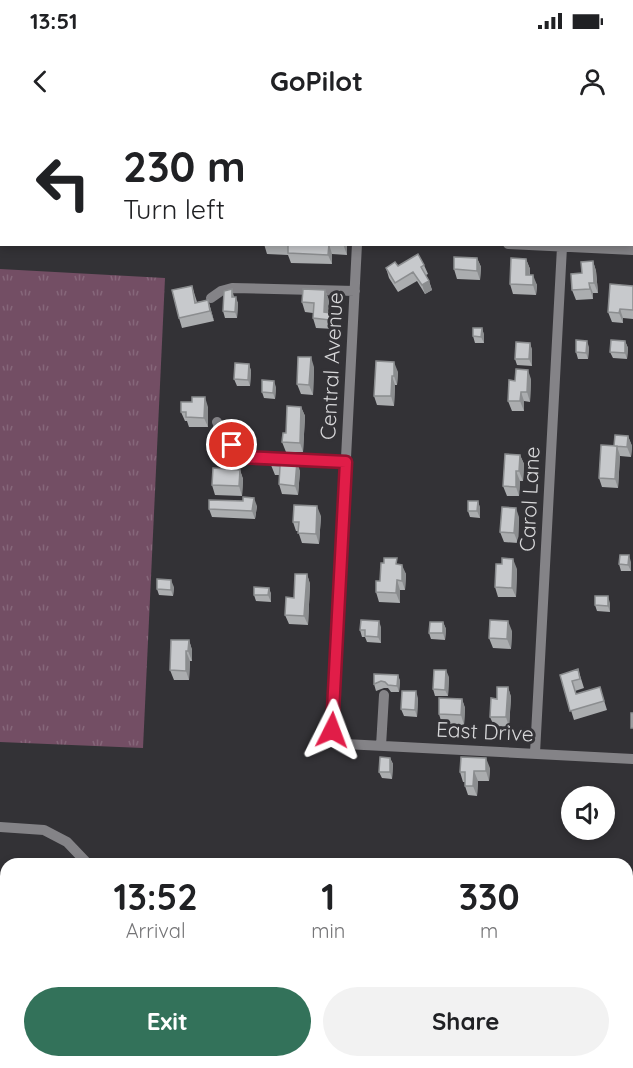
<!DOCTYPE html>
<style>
body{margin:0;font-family:Quicksand,sans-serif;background:#f2f2f2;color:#202124;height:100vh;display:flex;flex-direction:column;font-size:22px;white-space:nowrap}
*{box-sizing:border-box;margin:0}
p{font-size:20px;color:#757577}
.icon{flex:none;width:33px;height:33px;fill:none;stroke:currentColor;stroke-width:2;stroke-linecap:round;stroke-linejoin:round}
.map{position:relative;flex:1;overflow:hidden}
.panel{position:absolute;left:0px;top:738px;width:633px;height:210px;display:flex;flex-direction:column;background:#fff;border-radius:18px 18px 0 0;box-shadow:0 3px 9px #0003}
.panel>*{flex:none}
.banner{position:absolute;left:0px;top:0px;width:633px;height:126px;box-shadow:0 3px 9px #0003;background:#fff;color:#202124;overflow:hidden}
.buttons{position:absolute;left:561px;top:666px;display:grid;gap:12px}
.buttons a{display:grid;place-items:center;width:54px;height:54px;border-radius:50%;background:#fff;box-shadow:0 3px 9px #0003;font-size:30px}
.pin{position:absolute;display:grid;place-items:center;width:51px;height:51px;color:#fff;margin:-26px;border:3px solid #fff;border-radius:50%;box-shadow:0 2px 6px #0007}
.me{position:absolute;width:66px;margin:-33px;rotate:3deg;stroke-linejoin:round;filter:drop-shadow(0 0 4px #0008)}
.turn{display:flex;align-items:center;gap:21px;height:126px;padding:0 24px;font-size:27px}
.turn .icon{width:78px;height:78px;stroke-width:2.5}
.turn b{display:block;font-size:42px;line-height:51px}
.eta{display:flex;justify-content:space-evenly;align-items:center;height:102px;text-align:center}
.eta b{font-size:36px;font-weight:700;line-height:42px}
.cta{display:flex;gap:12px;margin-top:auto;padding:12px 24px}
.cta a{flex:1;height:69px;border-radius:36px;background:#33725a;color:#fff;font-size:24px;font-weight:700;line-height:69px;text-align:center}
.cta a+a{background:#f2f2f2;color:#202124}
.status{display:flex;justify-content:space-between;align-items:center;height:42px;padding:0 30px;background:#fff;direction:ltr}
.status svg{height:16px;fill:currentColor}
header{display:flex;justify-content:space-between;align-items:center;height:78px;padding:0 24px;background:#fff;font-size:27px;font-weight:700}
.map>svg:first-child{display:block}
</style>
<div class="status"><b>13:51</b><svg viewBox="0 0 49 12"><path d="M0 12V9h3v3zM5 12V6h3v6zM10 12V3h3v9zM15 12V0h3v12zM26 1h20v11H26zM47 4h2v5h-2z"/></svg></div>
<header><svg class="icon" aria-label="back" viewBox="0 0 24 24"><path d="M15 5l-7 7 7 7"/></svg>GoPilot<svg class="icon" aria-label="person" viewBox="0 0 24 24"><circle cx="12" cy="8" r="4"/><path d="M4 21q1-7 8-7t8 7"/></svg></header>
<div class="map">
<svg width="633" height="948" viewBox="0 0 633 948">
<defs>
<pattern id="grass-tufts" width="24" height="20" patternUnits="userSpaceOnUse" patternTransform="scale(1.5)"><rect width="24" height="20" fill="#734e64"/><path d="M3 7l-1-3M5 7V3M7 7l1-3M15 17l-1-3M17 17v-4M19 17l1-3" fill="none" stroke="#86677a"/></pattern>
</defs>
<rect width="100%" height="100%" fill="#333236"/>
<path fill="url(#grass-tufts)" d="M0 149 165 158 143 628 0 622Z"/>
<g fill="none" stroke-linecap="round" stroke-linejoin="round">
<path stroke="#4a728e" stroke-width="2" d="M305 948 306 942"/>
<path stroke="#8d8c8f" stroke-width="1.5" stroke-dasharray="6 3" stroke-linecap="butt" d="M627 831H633"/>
<path stroke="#848387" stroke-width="10" d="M223 0V2
M252 0V2
M259 0 261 2
M279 2 280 0
M363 2 364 0
M357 124 332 610 336 621 345 624 633 639
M508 124 633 130
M211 178 221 171 232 168 355 171
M217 302 222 313 241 337 346 342
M226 347 241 337
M381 626 384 575
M535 633 562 127
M0 707 44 710 67 722 88 744
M0 791H6
M0 877H6
M90 948V942"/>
</g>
<path fill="#abadaf" d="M297 0H322V2H298Z
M264 124H347V135L332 134V144L291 143 288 135 267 134Z
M477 138 481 147 480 160 457 159 454 149Z
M526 139 530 149V155L537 165 536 175 513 174 510 164Z
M593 141 596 151 598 173H593V179L576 180 572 170 582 153Z
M424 145 428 154 426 155 429 161 432 170 425 174 417 161 398 172 389 158 386 148 398 146Z
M192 166 197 182 208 180 214 201 182 208 179 198Z
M633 166V199L623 198V203L612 202 608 192Z
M232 169 234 177 238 183 237 198H225L223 191Z
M325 170 329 180 328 192 334 202V209L316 208 313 198V193L305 192 302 182Z
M482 208 484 215V223H475L473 216Z
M625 221 628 228 627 239 613 238 610 232Z
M530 223 532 230V246L517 245 515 239Z
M589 227 588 239H578L576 232Z
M376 241 398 252 397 265H395L394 286 377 285 374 276Z
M249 244 251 251 250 266H237L234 259Z
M314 247 313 275 301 274 297 264Z
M531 259 530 282 524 281V291H512L508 281 515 261Z
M276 267 275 279 264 278 262 272Z
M208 287V307H189L187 301H185L181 292Z
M301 287 305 296 303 332H286L282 322Z
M628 316 632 326 631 337 620 336 618 368 602 367 599 358 614 326Z
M520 335 524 344 523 361H520L519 376H507L503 366Z
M292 341 300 351 298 375 282 374 279 364 280 355H275L271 345Z
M240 350 243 359 242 376 215 375 212 365Z
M478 381 480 388V398L470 397 468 391Z
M257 386 255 399 212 397 209 389Z
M321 396 319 424 302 423 298 411H296L293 402Z
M519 397 518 423 504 422 500 412Z
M631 442V451H621L619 444Z
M399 445 406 454 405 470H400V483L379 482 376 472 380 461Z
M517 449 516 477H498L495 467Z
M307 454 310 464 308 505 289 504 285 495Z
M174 467 173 476 159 475 157 469Z
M269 468 271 474V482L256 481 254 475Z
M610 483V492L597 491 595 485Z
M443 502 446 509 445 520 431 519 429 513Z
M381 507V523L367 522 365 517H362L360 510Z
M512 511 511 529 493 528 489 518Z
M189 520 192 530V541H190L189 560H174L170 550Z
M578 549 584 568 575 571 576 574 603 577 607 590 574 600 560 555Z
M398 555 400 561 399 572H391L388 568H384L376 571 374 564Z
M449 557 448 576H435L433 569Z
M508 567 511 577 509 607 494 606 490 597 497 579Z
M418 578 417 597 404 596 401 589Z
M462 579 465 588 464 605 442 604 439 594Z
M390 638 393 644 392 659 382 658 379 652Z
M490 648 489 661H478L477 676 468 675 465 666V662H463L460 652Z"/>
<path fill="#8b8d8f" d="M329 124 332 134V144L328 135Z
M343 124H347V135Z
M477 138 481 147 480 160 477 151Z
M526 139 530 149 529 165 526 155Z
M593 141 596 151 598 173 594 163Z
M533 155 537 165 536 175 533 165Z
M429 161 432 170 425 174 422 165Z
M589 163 593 173V179L590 169Z
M325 170 329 180 327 200 324 192Z
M236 177 238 183 237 198 235 192Z
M208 180 211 190 214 201 210 191Z
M620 189 623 198V203L619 193Z
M331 193 334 202V209L330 200Z
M482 208 484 215V223L481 217Z
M587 221 589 227 588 239 586 233Z
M625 221 628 228 627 239 625 233Z
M530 223 532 230V246L529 239Z
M311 237 314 247 313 275 309 265Z
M394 242 398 252 397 265 394 256Z
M249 244 251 251 250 266 248 260Z
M528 250 531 259 530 282 527 272Z
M392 256 395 265 394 286 391 276Z
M274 261 276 267 275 279 273 273Z
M521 272 524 281V291L520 281Z
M205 277 208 287V307L204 298Z
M301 287 305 296 303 332 300 323Z
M628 316 632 326 631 337 627 327Z
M617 326 620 336 618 368 615 359Z
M520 335 524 344 523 361 519 351Z
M297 341 300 351 298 375 295 366Z
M240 350 243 359 242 376 239 366Z
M516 351 520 361 519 376 516 367Z
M254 378 257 386 255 399 252 391Z
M478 381 480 388V398L477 391Z
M317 386 321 396 319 424 316 414Z
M516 388 519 397 518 423 514 413Z
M629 435 631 442V451L628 445Z
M513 439 517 449 516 477 512 468Z
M402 445 406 454 405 470 402 461Z
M307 454 310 464 308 505 304 496Z
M171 460 174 467 173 476 171 470Z
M397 460 400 470V483L396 473Z
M269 468 271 474V482L268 475Z
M608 476 610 483V492L608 486Z
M379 501 381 507V523L378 517Z
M508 501 512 511 511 529 507 519Z
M443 502 446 509 445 520 443 513Z
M189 520 192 530V541L188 531Z
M186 531 190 541 189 560 186 551Z
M446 550 449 557 448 576 445 570Z
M398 555 400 561 399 572 397 566Z
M508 567 511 577 509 607 506 597Z
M416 571 418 578 417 597 415 590Z
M462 579 465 588 464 605 461 595Z
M390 638 393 644 392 659 390 652Z
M486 638 490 648 489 661 486 651Z
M474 651 478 661 477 676 473 666Z"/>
<path fill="#c7c9cc" stroke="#8b8d8f" stroke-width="1.5" d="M282 0H293V2H281Z
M268 124H329L328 135 288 133V125Z
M418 134 424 145 421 147 429 161 422 165 413 152 395 163 386 148 395 142 398 146Z
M454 137 477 138V151L454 149Z
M511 138 526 139V155H533V165L510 164Z
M593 141 594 163H589L590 169 572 170 571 154 582 153 581 142Z
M610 164 633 166V190L620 189 619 193 608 192Z
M192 166 195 183 208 180 210 191 179 198 172 170Z
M232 169V177H236L235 192 223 191 224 171Z
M303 169 325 170 324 192 331 193 330 200 313 198 314 183 302 182Z
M473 208H482L481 217 473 216Z
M576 220 587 221 586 233 576 232Z
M611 220 625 221V233L610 232Z
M516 222 530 223 529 239H515Z
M298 237H311L309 265 297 264Z
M376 241 394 242V256H392L391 276H374Z
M235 243 249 244 248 260 234 259Z
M516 249 528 250 527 272H521L520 281H508L509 260 515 261Z
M262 260 274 261 273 273 262 272Z
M192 277H205L204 298 186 297V292H181V282H192Z
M287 286 301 287 300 323 282 322 283 313H286Z
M615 315 628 316 627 327 614 326Z
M601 325 617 326 615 359 599 358Z
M505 334 520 335 519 351H516V367L503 366Z
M272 336 291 337V341H297L295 366 279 364 280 346 271 345Z
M213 348 240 350 239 366 212 365Z
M243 377 254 378 252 391 209 389V380L243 381Z
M468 381H478L477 391H468Z
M294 385 317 386 316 414 298 413 299 402H293Z
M502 387 516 388 514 413 500 412Z
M620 435H629L628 445 619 444Z
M384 438H397L396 444 402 445V461L397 460 396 473 376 472V461H380L381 443H384Z
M502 438 513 439 512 468 495 467 496 444H502Z
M295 454H307L304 496 285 495 286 477 294 478Z
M157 459 171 460V470L157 469Z
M254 467 269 468 268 475H254Z
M595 476H608V486L595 485Z
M361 500 379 501 378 517 365 516V510H360Z
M490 500 508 501 507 519 489 518Z
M430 502H443V513H429Z
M171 520H189L188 531H186V551L170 550Z
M578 549 580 559 572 561 576 574 600 567 604 581 570 591 560 555Z
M434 550H446L445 570 433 569Z
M374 554 398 555 397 566 388 565 385 562 381 561 374 564Z
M497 567H508L506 597H490L491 578 497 579Z
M402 571H416L415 590 401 589Z
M439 578 462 579 461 595 439 594Z
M631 593H633V608H631Z
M380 637 390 638V652H379Z
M461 637 486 638V651H474L473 666H465V652H460Z
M627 915H633V948H552V942H627Z"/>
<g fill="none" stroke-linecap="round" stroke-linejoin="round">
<defs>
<path id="route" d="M232 325 241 337 346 342 332 610"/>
</defs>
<use href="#route" stroke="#92132f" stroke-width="15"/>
<use href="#route" stroke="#e11d48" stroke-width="10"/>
</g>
<g text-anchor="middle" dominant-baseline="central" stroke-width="6" stroke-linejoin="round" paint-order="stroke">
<g font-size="21" fill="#d7d7d9" stroke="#333236">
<text transform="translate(331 246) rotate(-87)">Central Avenue</text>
<text transform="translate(529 379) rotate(-87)">Carol Lane</text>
<text transform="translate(485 611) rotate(3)">East Drive</text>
</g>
</g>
</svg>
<div class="buttons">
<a><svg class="icon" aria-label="sound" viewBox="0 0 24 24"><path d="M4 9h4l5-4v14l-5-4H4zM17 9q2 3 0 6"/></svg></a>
</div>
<div class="pin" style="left:232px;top:325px;background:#d93025"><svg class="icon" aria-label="arrive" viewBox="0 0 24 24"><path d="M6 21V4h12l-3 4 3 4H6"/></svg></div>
<svg class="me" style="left:332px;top:610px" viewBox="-20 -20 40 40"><path d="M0-17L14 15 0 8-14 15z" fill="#e11d48" stroke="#fff" stroke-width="4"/></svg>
<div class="banner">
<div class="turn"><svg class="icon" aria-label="left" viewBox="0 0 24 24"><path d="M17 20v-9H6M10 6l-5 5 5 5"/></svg><div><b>230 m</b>Turn left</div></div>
</div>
<section class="panel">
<div class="eta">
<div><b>13:52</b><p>Arrival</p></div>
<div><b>1</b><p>min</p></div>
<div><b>330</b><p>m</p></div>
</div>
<div class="cta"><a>Exit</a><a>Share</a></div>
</section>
</div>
